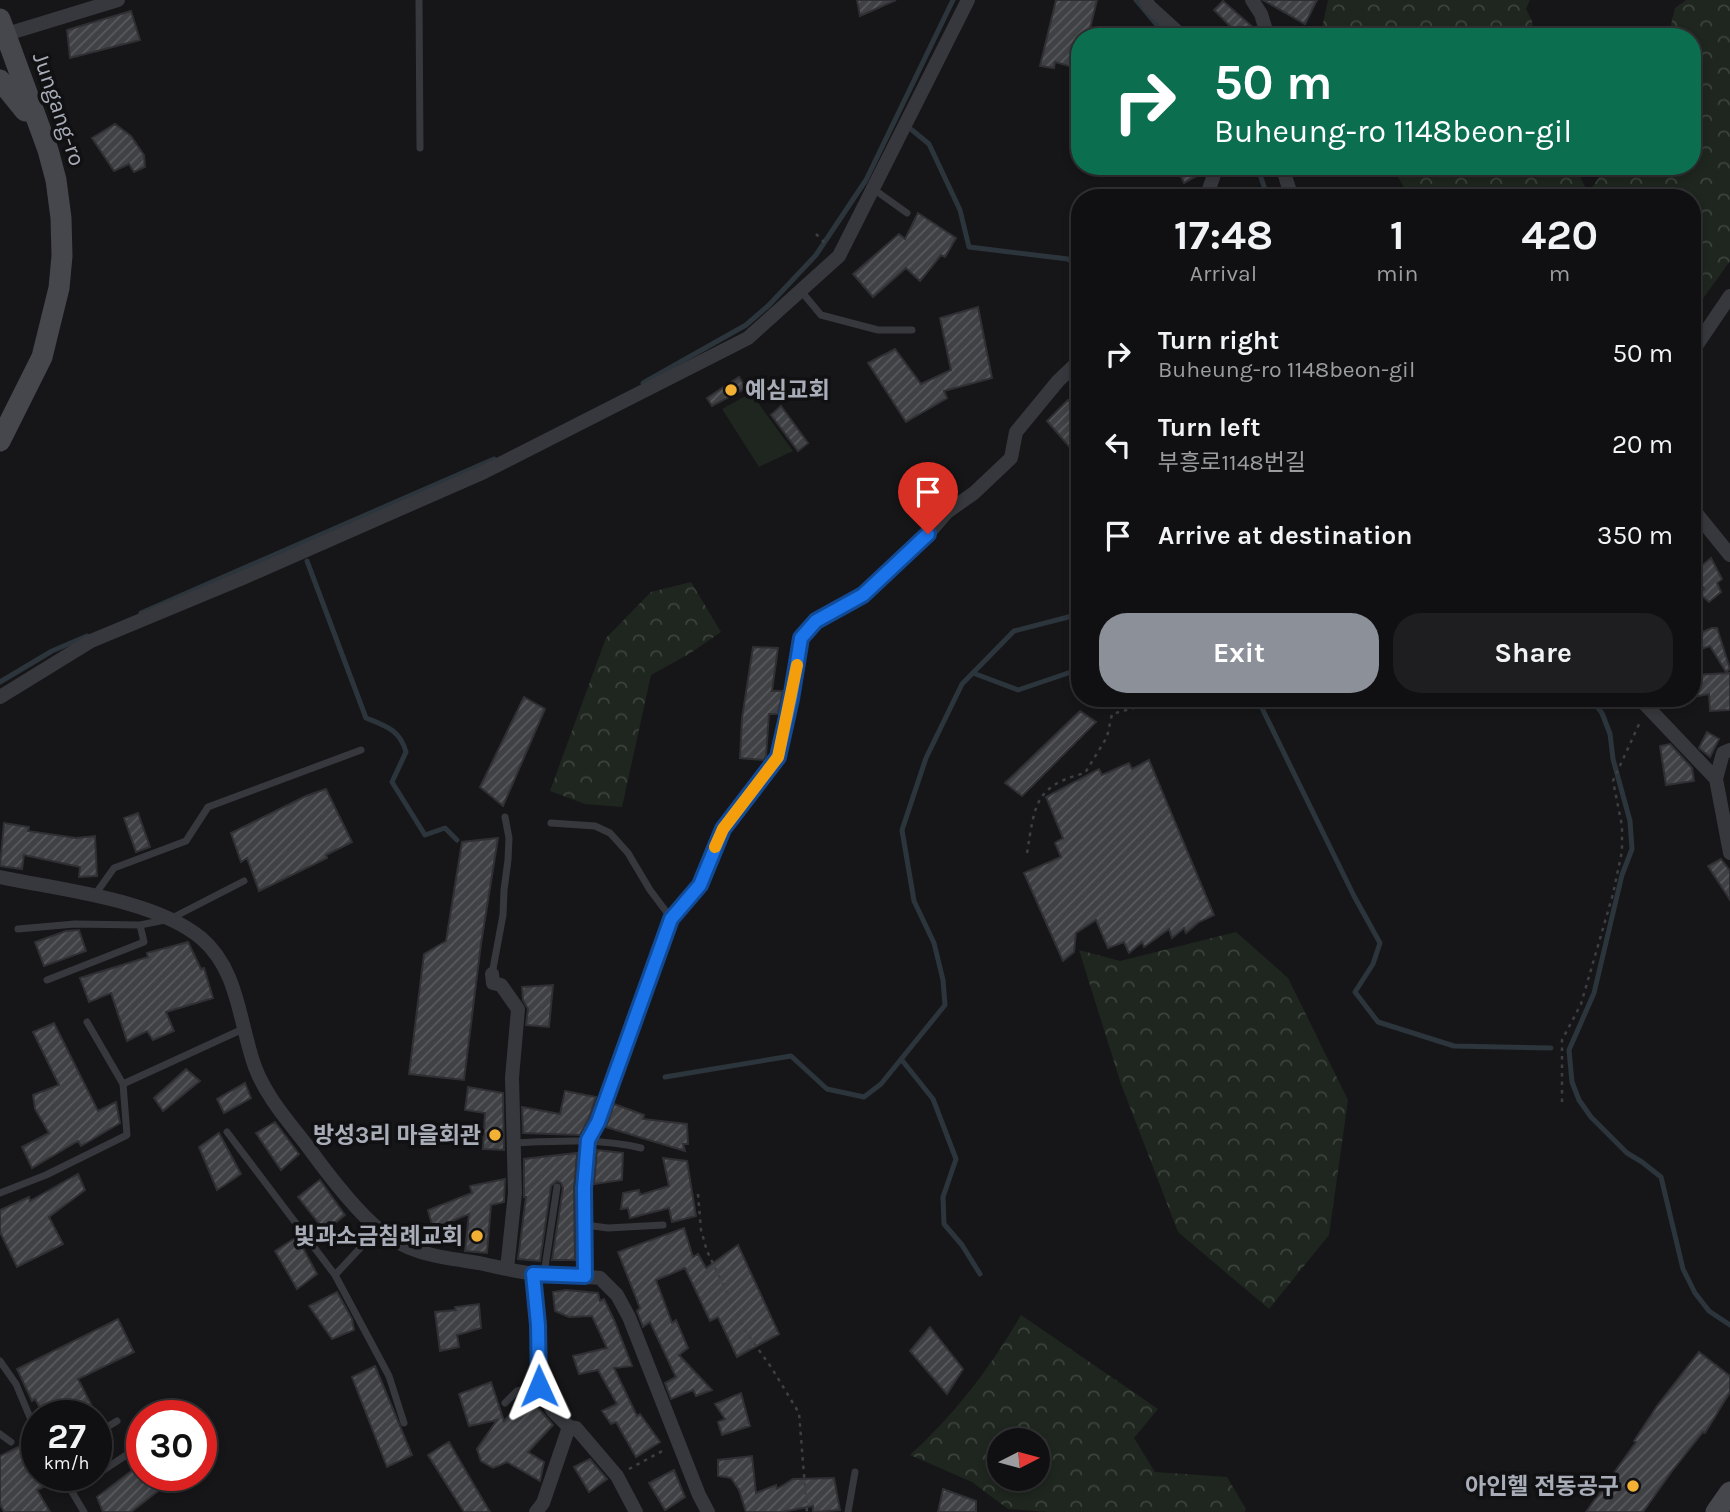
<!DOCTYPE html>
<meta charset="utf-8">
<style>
body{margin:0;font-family:Karla,"Noto Sans KR",sans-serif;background:#1e1e20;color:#f1f3f6;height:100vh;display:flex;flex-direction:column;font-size:26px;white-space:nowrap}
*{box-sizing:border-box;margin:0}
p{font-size:23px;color:#9c9d9f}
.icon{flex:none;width:38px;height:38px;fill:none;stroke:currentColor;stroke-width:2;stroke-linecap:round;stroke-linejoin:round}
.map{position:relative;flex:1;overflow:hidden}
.drawer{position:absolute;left:1071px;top:189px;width:630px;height:518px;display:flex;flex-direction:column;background:#101012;border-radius:28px;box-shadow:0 4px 10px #0003,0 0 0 2px #303032}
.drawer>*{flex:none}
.hud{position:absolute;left:1071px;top:28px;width:630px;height:147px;border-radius:28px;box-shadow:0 4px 10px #0003,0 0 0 2px #303032;background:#0b6e4f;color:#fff;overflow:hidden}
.needle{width:46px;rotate:84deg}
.controls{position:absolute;left:987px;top:1428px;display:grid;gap:14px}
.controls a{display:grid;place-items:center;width:63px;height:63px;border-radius:50%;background:#101012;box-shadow:0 4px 10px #0003,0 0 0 2px #303032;font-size:35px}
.speed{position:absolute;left:21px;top:1400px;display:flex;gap:14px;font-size:35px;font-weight:700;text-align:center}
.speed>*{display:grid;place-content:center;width:91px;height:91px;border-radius:50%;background:#101012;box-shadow:0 4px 10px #0003,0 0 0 2px #303032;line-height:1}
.speed small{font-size:18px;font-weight:400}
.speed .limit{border:10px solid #d22;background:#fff;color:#111}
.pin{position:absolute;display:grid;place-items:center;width:60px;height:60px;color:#fff;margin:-72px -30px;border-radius:50% 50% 50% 0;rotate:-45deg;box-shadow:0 0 7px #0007}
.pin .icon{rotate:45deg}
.me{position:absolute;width:77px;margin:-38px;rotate:359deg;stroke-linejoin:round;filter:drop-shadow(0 0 5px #0008)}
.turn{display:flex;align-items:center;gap:24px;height:147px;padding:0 28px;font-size:32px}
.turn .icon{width:91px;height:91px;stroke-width:2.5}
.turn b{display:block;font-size:49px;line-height:60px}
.eta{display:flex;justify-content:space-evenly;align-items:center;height:119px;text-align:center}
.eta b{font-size:42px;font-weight:700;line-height:49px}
.primary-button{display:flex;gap:14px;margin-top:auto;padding:14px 28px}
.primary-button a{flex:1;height:80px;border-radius:28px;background:#8c9099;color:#fff;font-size:28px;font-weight:700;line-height:80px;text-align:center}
.primary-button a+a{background:#1e1e20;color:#f1f3f6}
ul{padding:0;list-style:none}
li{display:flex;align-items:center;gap:21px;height:91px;padding:0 28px}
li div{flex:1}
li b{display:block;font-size:26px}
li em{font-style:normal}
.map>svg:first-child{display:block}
</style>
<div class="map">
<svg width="1730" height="1512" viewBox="0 0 1730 1512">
<defs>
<pattern id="forest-crowns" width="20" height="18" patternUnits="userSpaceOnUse" patternTransform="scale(1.75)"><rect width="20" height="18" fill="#1e261f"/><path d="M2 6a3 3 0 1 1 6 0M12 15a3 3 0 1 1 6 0" fill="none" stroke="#3c433d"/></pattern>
<pattern id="building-hatch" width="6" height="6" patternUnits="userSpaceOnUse" patternTransform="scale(1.75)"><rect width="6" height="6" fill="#404145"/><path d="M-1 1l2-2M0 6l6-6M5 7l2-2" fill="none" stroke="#595a5e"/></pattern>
</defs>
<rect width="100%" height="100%" fill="#161618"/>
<path fill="#1e261f" d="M751 393 793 451 759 467 722 409Z"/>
<path fill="url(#forest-crowns)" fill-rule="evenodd" d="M1328 0H1530L1526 9 1532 21 1535 37H1320Z
M1686 0H1730V261L1692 314V198H1410L1392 166H1575L1588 193 1607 166H1692V37H1668L1675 8Z
M691 582 721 632 689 654 651 675 622 807 585 804 550 791 606 638 651 592Z
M1236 932 1288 978 1348 1100 1329 1235 1269 1309 1178 1232 1121 1084 1079 950 1120 961Z
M1021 1315 1158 1409 1134 1438 1155 1472 1227 1477 1246 1509 1245 1512H1047L1008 1509 972 1482 910 1455C954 1415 991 1367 1021 1315ZM1038 1440V1479H999V1440Z"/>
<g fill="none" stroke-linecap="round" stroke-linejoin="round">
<path stroke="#2c353c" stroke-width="5" d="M1136 0 1167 37
M912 130 929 144 960 210 969 247 1068 259 1080 268
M1257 166 1268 198
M643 383 746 325 769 305 816 255 866 180 953 0
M307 561 366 718C386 726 400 730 406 752L392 782 425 835 445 828 457 840
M141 613 494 459
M973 673 1018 690 1080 669
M0 682 52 651 87 636
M1257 698 1354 896 1380 943 1373 964 1355 992 1378 1022 1454 1046 1551 1048
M1590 698 1602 713 1610 734 1613 759 1630 821 1632 849 1622 875 1594 993 1569 1050 1572 1082 1579 1100 1591 1117 1627 1153 1642 1162 1661 1177 1683 1269 1695 1293 1709 1311 1730 1325
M901 1059 933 1099 956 1159 943 1197 944 1224 962 1245 980 1274
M665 1077 791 1056 827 1089 864 1097 881 1084 945 1005 943 980 934 943 914 901 902 830 926 758 962 684 1014 631 1080 614"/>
</g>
<path fill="url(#building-hatch)" stroke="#303034" stroke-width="2" d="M857 0H896L860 16Z
M1056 0H1097L1088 37H1080V69L1055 62 1054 68 1040 66Z
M1263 0H1317L1305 24Z
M1223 1 1255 29 1258 37H1241L1214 10Z
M131 11 140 40 70 58 67 30Z
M115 124 131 136 144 155 145 167 134 172 129 164 114 171 92 138Z
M1176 166H1207L1205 171 1184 183Z
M918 213 956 238 945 257 941 255 920 281 906 268 873 297 853 274 899 234 905 239Z
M978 307 992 378 944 391 947 398 906 422 868 363 895 349 921 384 951 370 940 318Z
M739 377 746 388 712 406 707 398Z
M1068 400 1080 412V459L1047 421Z
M781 406 808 443 798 451 771 415Z
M1711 558 1722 579 1717 583 1721 592 1709 602 1699 593 1704 589 1693 573Z
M1712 628H1717L1730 669 1726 672 1710 646 1692 652V636Z
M753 647 778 648 772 691H783L778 714H769L766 756 763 760 740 758 742 718Z
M1730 673V710L1710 711 1709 694 1693 697 1694 675Z
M524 697 545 709 503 806 480 787Z
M1080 711 1096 722 1022 796 1005 783Z
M1707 732 1719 739 1710 757 1699 748Z
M1670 744 1692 768 1694 781 1666 785 1660 746Z
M1149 760 1214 915 1199 922 1186 933 1184 928 1172 938 1169 929 1144 947 1142 942 1129 953 1124 942 1108 948 1096 920 1076 933 1074 952 1063 961 1024 873 1061 857 1055 843 1063 838 1046 797 1099 769 1102 775 1129 763 1132 769Z
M326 789 352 842 326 855 327 858 259 891 247 858 241 862 231 833 306 796Z
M138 813 150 847 136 852 124 818Z
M4 823 29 827 28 831 76 838 95 836 97 876 79 877 80 867 24 855 22 869 0 866Z
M498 838 481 944 464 1080 409 1074 424 954 446 941 462 842Z
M1721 859 1730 871V900L1708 866Z
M79 930 86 951 44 966 35 942 66 931Z
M188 942 201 969 204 968 213 998 166 1012 174 1031 153 1040 147 1031 127 1041 111 993 89 1002 80 978 148 957 147 953Z
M553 985 549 1027 526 1025 528 1009 523 1000 522 987Z
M54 1023 98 1111 116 1102 120 1123 81 1146 78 1141 32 1168 22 1147 49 1133 35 1109 33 1095 59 1085 33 1032Z
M186 1069 200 1081 163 1111 154 1098Z
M245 1083 251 1098 224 1113 217 1099Z
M468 1087 503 1093 504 1150 483 1149 485 1113 465 1110Z
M565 1091 596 1097 589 1118 580 1135 523 1133 522 1107 560 1114Z
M614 1104 644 1115 643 1119 687 1124 688 1144H683L685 1151 606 1127Z
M275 1122 299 1154 281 1170 256 1133Z
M219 1133 241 1174 217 1190 199 1147Z
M597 1150 623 1153 622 1180 594 1184Z
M577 1153 574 1188 575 1260H552L563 1188 561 1183 557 1181 551 1186 540 1261 518 1259 526 1197H524V1159Z
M663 1158 687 1161 696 1216 672 1222 669 1208 630 1218 628 1208 621 1209 623 1193 639 1190 640 1195 669 1186Z
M78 1174 85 1190 49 1217 63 1244 17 1267 0 1232V1210L29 1197 30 1201Z
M505 1179 504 1202 491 1205 487 1253 465 1251 469 1214 433 1229 428 1210 472 1193 470 1186Z
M320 1180 345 1215 325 1231 298 1197Z
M684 1228 693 1257 698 1254 706 1268 738 1245 779 1334 737 1357 718 1317 710 1321 685 1268 656 1280 672 1323 676 1320 688 1348 679 1355 712 1390 696 1396 693 1390 671 1399 665 1383 676 1377 650 1322 643 1327 642 1324 637 1311 640 1308 618 1252Z
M297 1237 317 1274 297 1289 275 1251Z
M566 1290 598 1293 600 1301 604 1299 614 1320 632 1366 614 1368 637 1416 640 1414 660 1442 636 1457 616 1422 611 1424 602 1411 617 1404 598 1370 579 1374 573 1356 607 1348 592 1316 569 1317 555 1311 553 1292Z
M337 1292 352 1319 354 1330 332 1339 309 1306Z
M479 1304 481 1328 457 1335 459 1347 440 1351 435 1312 456 1310 455 1307Z
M118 1319 134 1352 78 1379 97 1416H45L35 1399 32 1401 17 1369Z
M930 1327 963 1369 947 1394 910 1351Z
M1699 1352 1730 1376V1392L1705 1433 1703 1432 1672 1471 1643 1512H1586L1636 1442 1634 1441 1657 1406Z
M375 1366 412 1455 387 1467 352 1377Z
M491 1382 504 1421 528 1396 553 1425 528 1452 544 1462 540 1481 507 1462 493 1468 481 1461 477 1449 497 1420 469 1426 459 1394Z
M741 1393 750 1426 722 1435 718 1422 725 1419 715 1404Z
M32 1440 37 1448V1475H56L58 1480 37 1490 50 1512H4L0 1504V1456Z
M449 1442 474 1485 490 1512H464L428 1455Z
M752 1456 756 1493 776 1485 777 1489 793 1479 834 1478 840 1510 813 1512V1506L782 1512H746L739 1490 731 1478 718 1476V1460Z
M590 1459 607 1479 589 1492 574 1467Z
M142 1463V1475H148L158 1491 131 1512H103L97 1497Z
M674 1470 685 1497 665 1510 649 1483Z
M943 1489 976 1501V1512H938Z"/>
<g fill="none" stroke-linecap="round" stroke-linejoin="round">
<path stroke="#3d3f44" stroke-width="2.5" stroke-dasharray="3.5 5" stroke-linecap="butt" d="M816 234 828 246
M1027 853C1035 805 1034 786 1085 773L1107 737 1112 714 1170 698
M1562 1102V1040L1581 1004 1613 894 1622 851V826L1613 781 1640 722
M698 1194 701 1230 707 1251 746 1332 771 1367 799 1413 807 1512
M629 1469 666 1449"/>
<path stroke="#37383d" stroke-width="7" d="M419 0 420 148
M872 188 907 213
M801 291 821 315 878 330H912
M551 823 595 826 610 833 628 853 650 890 671 918
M94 896 114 868 186 841 208 807 361 750
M18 929 75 924 140 925 170 919 244 881
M492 974 503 915 504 890 508 860 509 838 505 817
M47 980 144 942 140 925
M123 1084 243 1029
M227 1132 335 1275 389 1376 404 1423
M513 1143C557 1141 598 1138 641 1148
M0 1193 46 1175 127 1135 123 1084 87 1022
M585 1225 608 1228 663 1225
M544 1274 557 1187
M335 1275 378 1229
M0 1361 16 1384 37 1434
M505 1403 517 1391 539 1386
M0 1434 11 1442
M96 1434 117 1421
M62 1475 84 1512
M96 1475 134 1450
M72 1491 96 1475
M848 1512 855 1472"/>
<path stroke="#37383d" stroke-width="14" d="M1146 0 1149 6 1183 37
M1252 0 1261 14 1268 37
M0 36 118 0
M1282 166 1292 198
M1206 198 1217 166
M1692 352 1730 296
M1692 508 1730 555
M0 697 91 641 245 577 484 472 748 338 839 256 968 0
M1639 698 1716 779 1730 853
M1716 779 1723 753 1730 750
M0 877C60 890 154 899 201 938 239 970 239 1023 255 1067 267 1099 291 1124 311 1151 330 1177 352 1206 376 1227 408 1255 440 1257 479 1263 498 1267 517 1272 536 1274 558 1277 579 1276 600 1278L617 1295 629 1317 699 1495 708 1512
M492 974 493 983 501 985 518 1009 512 1078 515 1193 507 1269
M533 1274 538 1325 539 1386 553 1411 569 1427 576 1428 617 1476 636 1512
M585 1277 584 1188 588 1140 598 1122 613 1076 671 919 700 885 723 829 778 757 791 699 801 638 816 621 863 595 928 534 947 512 974 493 1011 458 1016 432 1058 381 1080 360
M536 1512 543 1503 569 1427"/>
<path stroke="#45474d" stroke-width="21" d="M0 19 48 150 56 180 61 218 62 256 59 288 42 357 0 441
M0 80 25 111
M1716 1512 1730 1492"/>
</g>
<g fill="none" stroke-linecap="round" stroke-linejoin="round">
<defs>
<path id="route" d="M539 1386 538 1325 533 1274 585 1276 584 1188 588 1140 598 1122 671 919 700 885 723 829 778 757 791 699 801 638 816 621 863 595 928 534"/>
</defs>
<use href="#route" stroke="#114b97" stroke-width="18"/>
<use href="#route" stroke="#1a73e8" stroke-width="12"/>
<path stroke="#f59e0b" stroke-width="12" d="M715 847 723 829 778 757 797 665"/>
</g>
<g fill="#f2b134" stroke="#111113" stroke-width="2.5">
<circle cx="731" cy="390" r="7"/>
<circle cx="495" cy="1135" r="7"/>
<circle cx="477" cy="1236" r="7"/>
<circle cx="1633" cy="1486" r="7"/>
</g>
<g text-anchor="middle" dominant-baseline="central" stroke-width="7" stroke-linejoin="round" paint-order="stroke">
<g font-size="23" fill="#a8adb8" stroke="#111113">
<text transform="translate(59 109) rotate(71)">Jungang-ro</text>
</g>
<g font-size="23" font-weight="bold" fill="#a8adb8" stroke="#111113" text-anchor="end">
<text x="745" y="390" text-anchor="start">예심교회</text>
<text x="481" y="1135">방성3리 마을회관</text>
<text x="463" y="1236">빛과소금침례교회</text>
<text x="1619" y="1486">아인헬 전동공구</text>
</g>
</g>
</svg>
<div class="controls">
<a><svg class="needle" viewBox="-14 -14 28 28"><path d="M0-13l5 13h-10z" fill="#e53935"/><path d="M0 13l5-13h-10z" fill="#9c9d9f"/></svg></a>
</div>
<div class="speed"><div>27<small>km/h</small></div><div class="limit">30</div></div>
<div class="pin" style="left:928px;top:534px;background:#d93025"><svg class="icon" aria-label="arrive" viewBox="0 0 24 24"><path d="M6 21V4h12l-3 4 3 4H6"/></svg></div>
<svg class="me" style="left:539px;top:1386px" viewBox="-20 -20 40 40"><path d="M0-17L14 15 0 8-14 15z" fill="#1a73e8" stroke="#fff" stroke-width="4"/></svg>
<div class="hud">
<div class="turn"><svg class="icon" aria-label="right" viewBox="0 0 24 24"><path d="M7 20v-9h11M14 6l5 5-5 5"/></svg><div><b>50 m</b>Buheung-ro 1148beon-gil</div></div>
</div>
<section class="drawer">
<div class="eta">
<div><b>17:48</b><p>Arrival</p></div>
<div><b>1</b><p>min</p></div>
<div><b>420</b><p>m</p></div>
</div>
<ul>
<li><svg class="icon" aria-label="right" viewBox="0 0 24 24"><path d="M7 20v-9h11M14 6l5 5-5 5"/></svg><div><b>Turn right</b><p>Buheung-ro 1148beon-gil</p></div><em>50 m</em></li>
<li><svg class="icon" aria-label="left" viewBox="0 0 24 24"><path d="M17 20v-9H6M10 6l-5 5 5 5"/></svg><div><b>Turn left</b><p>부흥로1148번길</p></div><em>20 m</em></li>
<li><svg class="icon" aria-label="arrive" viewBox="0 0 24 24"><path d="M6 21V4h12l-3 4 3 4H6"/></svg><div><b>Arrive at destination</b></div><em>350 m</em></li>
</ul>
<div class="primary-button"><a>Exit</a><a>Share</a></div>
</section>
</div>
